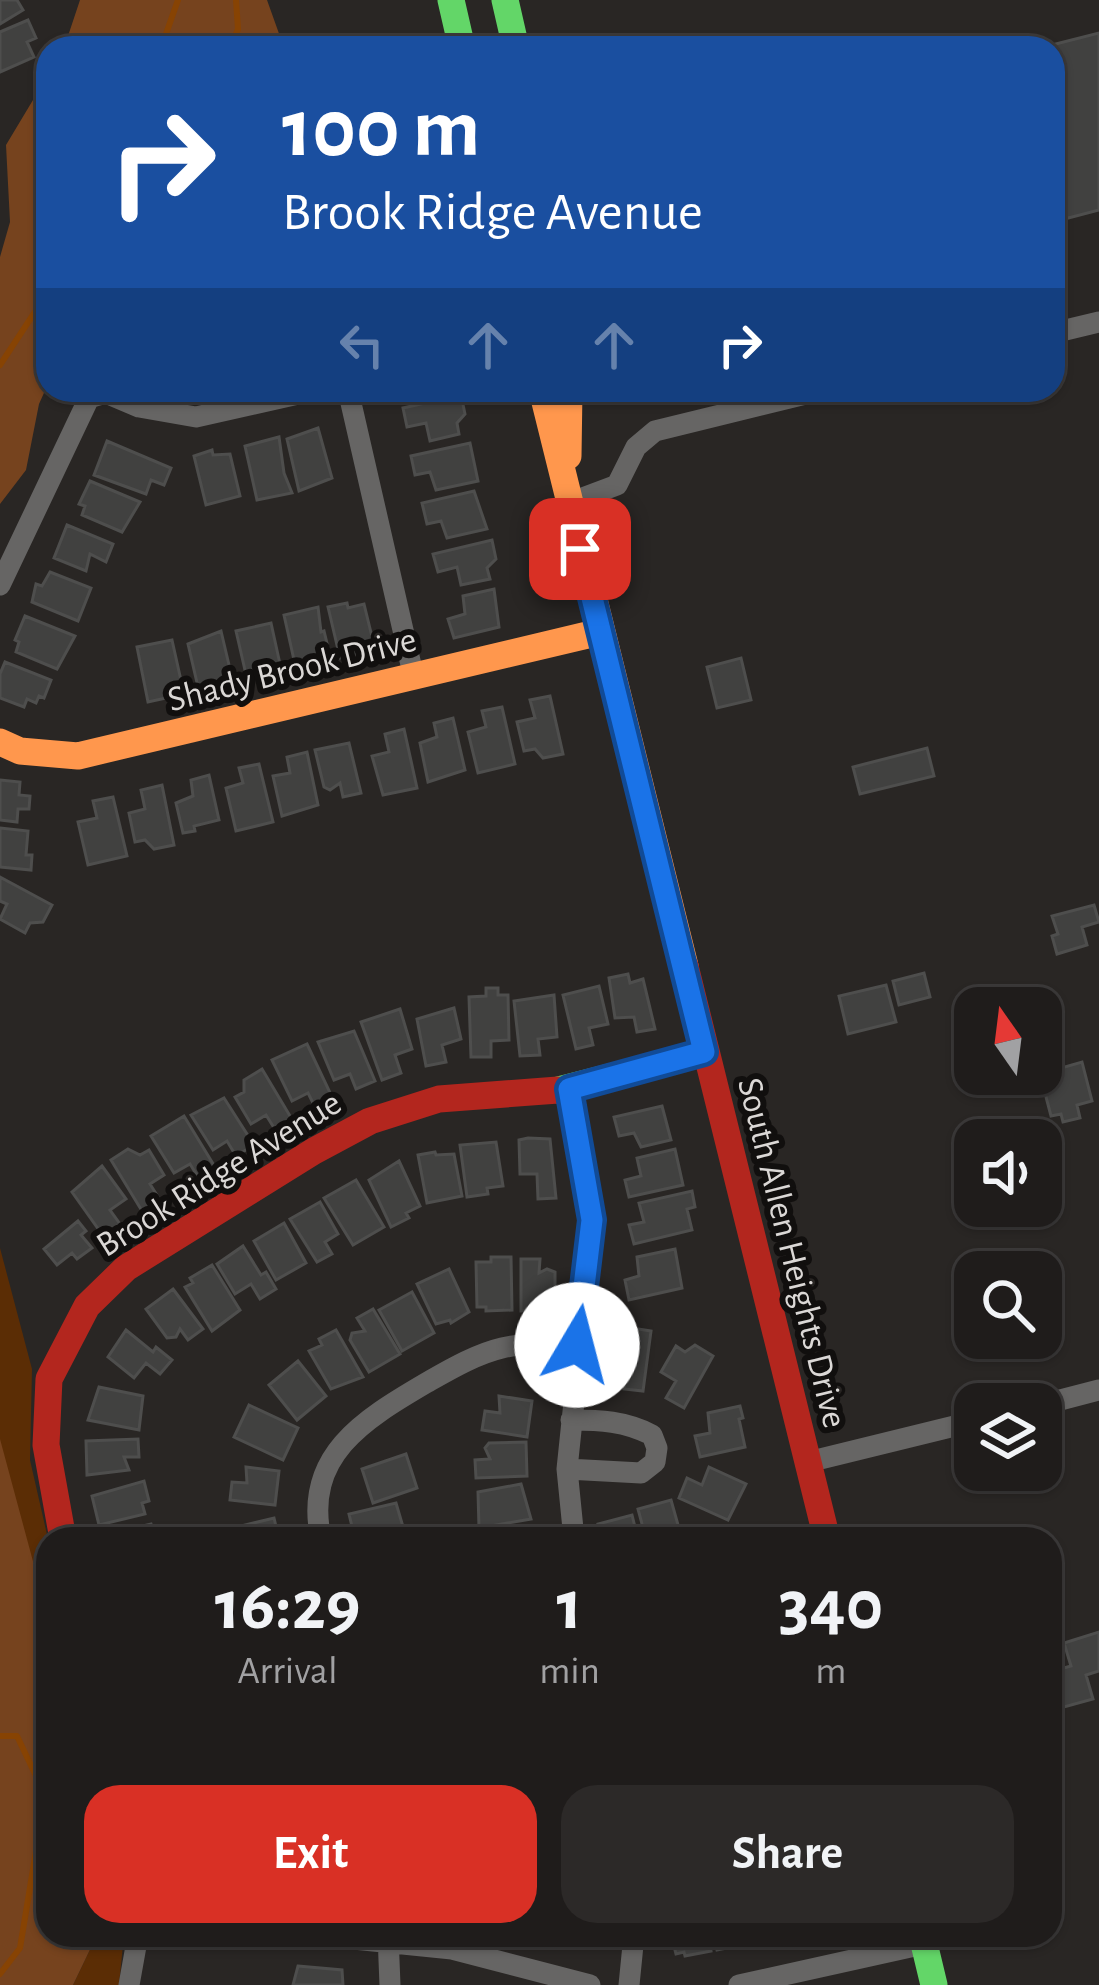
<!DOCTYPE html>
<style>
body{margin:0;font-family:"Alegreya Sans",sans-serif;background:#2c2928;color:#f1f3f6;height:100vh;display:flex;flex-direction:column;font-size:45px;white-space:nowrap}
*{box-sizing:border-box;margin:0}
p{font-size:39px;color:#a1a1a3}
.icon{flex:none;width:66px;height:66px;fill:none;stroke:currentColor;stroke-width:2;stroke-linecap:round;stroke-linejoin:round}
.map{position:relative;flex:1;overflow:hidden}
.sheet{position:absolute;left:36px;top:1527px;width:1026px;height:420px;display:flex;flex-direction:column;background:#1f1c1b;border-radius:36px;box-shadow:0 3px 9px #0004,0 0 0 3px #3c3a3a}
.sheet>*{flex:none}
.banner{position:absolute;left:36px;top:36px;width:1029px;height:366px;border-radius:36px;box-shadow:0 3px 9px #0004,0 0 0 3px #3c3a3a;background:#1a4fa0;color:#fff;overflow:hidden}
.needle{width:78px;rotate:346deg}
.controls{position:absolute;left:954px;top:987px;display:grid;gap:24px}
.controls a{display:grid;place-items:center;width:108px;height:108px;border-radius:24px;background:#1f1c1b;box-shadow:0 3px 9px #0004,0 0 0 3px #3c3a3a;font-size:60px}
.pin{position:absolute;display:grid;place-items:center;width:102px;height:102px;color:#fff;margin:-51px;border-radius:24px;box-shadow:0 6px 18px #0006}
.me{position:absolute;width:132px;margin:-66px;rotate:8deg;stroke-linejoin:round;filter:drop-shadow(0 0 9px #0008)}
.turn{display:flex;align-items:center;gap:42px;height:252px;padding:0 48px;font-size:54px}
.turn .icon{width:156px;height:156px;stroke-width:2.5}
.turn b{display:block;font-size:84px;line-height:102px}
.lanes{display:flex;align-items:center;height:114px;padding:0 48px;background:#0003;justify-content:center;gap:60px;direction:ltr}
.lanes .off{opacity:.35}
.eta{display:flex;justify-content:space-evenly;align-items:center;height:204px;text-align:center}
.eta b{font-size:72px;font-weight:700;line-height:84px}
.button{display:flex;gap:24px;margin-top:auto;padding:24px 48px}
.button a{flex:1;height:138px;border-radius:36px;background:#d93025;color:#fff;font-size:48px;font-weight:700;line-height:138px;text-align:center}
.button a+a{background:#2c2928;color:#f1f3f6}
.map>svg:first-child{display:block}
</style>
<div class="map">
<svg width="1099" height="1985" viewBox="0 0 1099 1985">
<rect width="100%" height="100%" fill="#292624"/>
<path fill="#5b2d05" d="M0 1248 32 1369 30 1460 48 1539V1628L0 1443Z
M97 1935H124L119 1985H73Z"/>
<path fill="#76431e" d="M80 0H267L282 42 276 48H64Z
M48 75V384L39 404 26 470 0 504V257L10 222 6 145Z
M0 1439 48 1617V1935H97L73 1985H0Z"/>
<g fill="none" stroke-linecap="round" stroke-linejoin="round">
<path stroke="#874303" stroke-width="6" d="M161 48 178 0
M230 48 238 29 236 0
M0 365 48 292
M0 1736H17L37 1778 40 1827 20 1948 0 1974"/>
</g>
<path fill="#414140" stroke="#4e4e4d" stroke-width="3" d="M0 0H17L23 10 0 24Z
M28 20 36 38 27 42 34 57 0 72V32Z
M1099 33V210L1053 222V48H1040Z
M461 395 465 414 457 423 459 434 430 441 426 423 407 427 403 408Z
M318 428 332 478 299 491 287 439Z
M279 437 284 473 292 493 257 500 245 446Z
M107 441 171 468 164 485 151 480 146 494 94 475Z
M470 443 478 481 436 490 430 472 415 475 411 456Z
M212 450 213 455 230 454 240 496 206 505 194 456Z
M90 481 140 502 122 532 82 515 85 506 79 504Z
M474 491 487 529 447 538 441 521 427 524 422 503Z
M67 525 113 544 106 562 90 554 86 571 54 558Z
M492 540 496 559 487 568 490 579 461 585 457 567 438 572 433 554Z
M50 572 91 588 78 621 32 602 36 584 42 586Z
M494 589 499 627 454 638 448 619 465 614 463 596Z
M347 603 348 608 364 604 374 645 364 647 365 652 340 658 328 607Z
M318 607 321 632 324 631 331 660 296 669 284 615Z
M25 616 75 636 57 669 16 652 19 642 15 640Z
M271 623 280 664 264 670 265 674 247 679 236 631Z
M221 631 233 682 209 690 207 685 198 687 188 644Z
M172 640 184 694 148 702 137 647Z
M741 658 751 700 717 708 707 667Z
M5 662 51 680 44 698 39 696 36 703 27 699 24 707 0 698V674Z
M550 696 563 754 543 758 535 749 524 751 517 722 535 718 530 700Z
M502 707 515 764 478 773 468 732 486 727 482 711Z
M453 718 465 770 428 782 420 743 437 737 434 723Z
M404 729 417 788 383 795 372 756 389 752 385 734Z
M349 743 361 793 343 797 340 783 330 790 324 787 315 750Z
M927 748 934 776 860 794 853 767Z
M307 752 318 805 282 816 273 776 290 773 287 757Z
M259 764 273 822 236 831 226 788 243 783 239 768Z
M209 775 219 820 194 826 195 831 183 833 176 803 193 796 191 780Z
M0 780 20 782 19 795 30 796 29 809H18L17 822 0 820Z
M162 785 174 845 154 849 145 840 135 842 129 813 145 809 141 790Z
M113 797 127 856 88 865 78 822 97 818 93 801Z
M0 828 28 831 26 855H32L31 870 0 867Z
M0 877 52 905 43 922 30 923 25 933 0 919 7 904 0 901Z
M1094 905 1099 922 1082 927 1087 945 1057 954 1052 936 1058 934 1052 916Z
M924 973 930 997 899 1005 893 981Z
M628 974 630 983 643 979 655 1029 637 1032 634 1017 615 1018 609 978Z
M886 985 896 1022 848 1034 839 996Z
M599 986 608 1024 589 1028 593 1045 576 1049 563 995Z
M486 988H498V995H508L509 1040 491 1041V1057H471L469 997 486 996Z
M554 995 557 1037 538 1039 540 1055 520 1056 514 1001Z
M454 1008 461 1039 442 1045 446 1062 426 1066 417 1019Z
M400 1009 412 1049 395 1055 401 1073 382 1080 361 1022Z
M354 1031 375 1081 356 1089 350 1074 334 1080 318 1042Z
M307 1044 333 1099 315 1107 308 1093 292 1101 272 1060Z
M1082 1062 1092 1101 1077 1105 1080 1118 1063 1122 1061 1114 1051 1116 1040 1074Z
M262 1069 293 1121 276 1131 266 1115 251 1124 235 1097 244 1092V1080Z
M224 1098 254 1145 236 1156 227 1141 213 1150 191 1115Z
M662 1106 671 1140 641 1147 634 1133 619 1136 614 1117Z
M184 1116 215 1167 198 1177 190 1164 174 1173 151 1136Z
M528 1138 550 1139 556 1198 538 1199 537 1174H520L519 1140Z
M496 1142 503 1186 487 1188 488 1194 467 1197 460 1145Z
M128 1149 140 1155 149 1150 164 1175 150 1184 160 1200 142 1211 111 1160Z
M675 1149 683 1185 629 1197 625 1180 641 1176 637 1158Z
M435 1152 436 1155 454 1154 462 1196 427 1203 418 1155Z
M399 1161 420 1206 406 1213 409 1218 391 1227 369 1180Z
M102 1166 126 1199 110 1210 120 1224 104 1237 72 1192Z
M356 1180 384 1227 353 1245 324 1198Z
M692 1191 695 1207 687 1209 692 1230 634 1244 629 1225 644 1222 639 1203Z
M320 1202 338 1234 325 1242 332 1254 317 1262 290 1219Z
M78 1221 86 1231 81 1235 92 1248 77 1259 72 1253 57 1265 44 1249Z
M284 1223 306 1263 276 1280 254 1241Z
M243 1246 261 1275 266 1272 276 1289 260 1299 251 1284 235 1294 217 1264Z
M675 1249 682 1288 629 1300 625 1280 639 1276 637 1257Z
M1032 1254 1036 1272H1004L1001 1262Z
M491 1257H511L512 1310 486 1311V1307H477L476 1262H491Z
M521 1259H540L539 1273 547 1269 555 1272V1311H521Z
M212 1265 240 1310 212 1331 185 1287 193 1283 190 1278Z
M449 1269 469 1312 451 1323 450 1320 436 1324 417 1284Z
M1053 1281 1058 1297 1043 1301 1052 1335 1041 1338V1284Z
M173 1289 203 1329 188 1340 180 1329 176 1337 167 1338 146 1309Z
M412 1292 434 1333 402 1351 379 1310Z
M373 1309 400 1354 369 1372 350 1340 352 1333 365 1331 357 1318Z
M614 1317 633 1320 632 1328 651 1331 643 1391 624 1389 626 1372 607 1369Z
M126 1330 153 1352 156 1347 172 1360 160 1374 146 1363 134 1378 108 1357Z
M336 1330 363 1377 331 1389 309 1351 322 1345 319 1339Z
M695 1345 713 1356 684 1408 666 1398 676 1381 661 1372 676 1346 685 1352Z
M298 1361 326 1396 297 1420 269 1385Z
M99 1387 143 1396 139 1430 88 1420Z
M499 1396 532 1401 527 1437 482 1430 485 1411 500 1413Z
M249 1405 298 1428 283 1460 234 1437Z
M740 1406 743 1418 739 1419 745 1447 700 1457 695 1436 710 1433 708 1413Z
M138 1439 139 1457H124L129 1470 87 1475 86 1441Z
M526 1442 527 1476 476 1478 475 1460 490 1459 485 1448 489 1443Z
M406 1454 417 1488 373 1503 362 1469Z
M246 1467 279 1471 275 1505 230 1500 232 1482 247 1483Z
M709 1467 746 1484 728 1520 679 1498 687 1478 702 1485Z
M144 1481 149 1501 142 1503 145 1514 99 1525 92 1496Z
M521 1484 531 1519 479 1528 478 1492Z
M671 1500 682 1539H646L638 1509Z
M396 1503 406 1537 355 1539 349 1514Z
M632 1515 638 1539H602L598 1524Z
M274 1518 279 1539H236L233 1528Z
M151 1524 155 1538 159 1539H106L105 1535Z
M531 1526 534 1539H487L486 1536Z
M1099 1632V1671L1086 1675 1093 1699 1064 1707 1053 1671 1071 1666 1064 1643Z
M538 1935H593L591 1946 537 1938Z
M671 1935H708L711 1951 685 1956 684 1952 676 1954Z
M714 1935H751L752 1943 717 1950Z
M298 1966 342 1970 343 1985H293Z"/>
<g fill="none" stroke-linecap="round" stroke-linejoin="round">
<path stroke="#666564" stroke-width="21" d="M1053 333 1099 322
M348 390 414 678
M569 503 617 485 636 447 655 431 822 390
M0 585 89 398 106 393 139 407 196 417 316 390
M569 1089 593 1220 567 1469 574 1539
M1041 1405 1099 1390
M808 1462 975 1421
M567 1469 641 1473 655 1462 657 1448 652 1435C625 1421 600 1420 571 1420
M321 1539C303 1456 363 1420 426 1383 449 1370 476 1354 502 1348 527 1342 552 1344 577 1345
M314 1935 452 1949 590 1985
M388 1935 390 1985
M129 1985 138 1935
M629 1985 634 1935
M739 1985 924 1944"/>
<path stroke="#63d668" stroke-width="27" d="M451 0 462 48
M505 0 516 48
M558 1090 704 1053
M922 1935 934 1985"/>
<path stroke="#ff974d" stroke-width="27" d="M542 390 685 966
M568 456 569 390
M0 742 20 751 78 756 600 632"/>
<path stroke="#b3261e" stroke-width="27" d="M685 966 827 1539
M63 1539 46 1445 49 1379 87 1306 126 1268 314 1151 370 1121 439 1099 558 1090"/>
</g>
<g fill="none" stroke-linecap="round" stroke-linejoin="round">
<defs>
<path id="route" d="M577 1345 592 1220 569 1089 704 1052 580 549"/>
</defs>
<use href="#route" stroke="#114b97" stroke-width="30"/>
<use href="#route" stroke="#1a73e8" stroke-width="21"/>
</g>
<g text-anchor="middle" dominant-baseline="central" stroke-width="12" stroke-linejoin="round" paint-order="stroke">
<g font-size="36" fill="#dbd8d6" stroke="#110f0e">
<text transform="translate(292 670) rotate(-14)">Shady Brook Drive</text>
<text transform="translate(219 1174) rotate(-32)">Brook Ridge Avenue</text>
<text transform="translate(792 1253) rotate(76)">South Allen Heights Drive</text>
</g>
</g>
</svg>
<div class="controls">
<a><svg class="needle" viewBox="-14 -14 28 28"><path d="M0-13l5 13h-10z" fill="#e53935"/><path d="M0 13l5-13h-10z" fill="#a1a1a3"/></svg></a>
<a><svg class="icon" aria-label="sound" viewBox="0 0 24 24"><path d="M4 9h4l5-4v14l-5-4H4zM17 9q2 3 0 6"/></svg></a>
<a><svg class="icon" aria-label="search" viewBox="0 0 24 24"><circle cx="10" cy="10" r="6"/><path d="M15 15l6 6"/></svg></a>
<a><svg class="icon" aria-label="layers" viewBox="0 0 24 24"><path d="M12 4l9 5-9 5-9-5zM3 14l9 5 9-5"/></svg></a>
</div>
<div class="pin" style="left:580px;top:549px;background:#d93025"><svg class="icon" aria-label="arrive" viewBox="0 0 24 24"><path d="M6 21V4h12l-3 4 3 4H6"/></svg></div>
<svg class="me" style="left:577px;top:1345px" viewBox="-20 -20 40 40"><circle r="19" fill="#fff"/><path d="M0-13L10 11 0 6-10 11z" fill="#1a73e8"/></svg>
<div class="banner">
<div class="turn"><svg class="icon" aria-label="right" viewBox="0 0 24 24"><path d="M7 20v-9h11M14 6l5 5-5 5"/></svg><div><b>100 m</b>Brook Ridge Avenue</div></div>
<div class="lanes"><svg class="icon off" aria-label="left" viewBox="0 0 24 24"><path d="M17 20v-9H6M10 6l-5 5 5 5"/></svg><svg class="icon off" aria-label="ahead" viewBox="0 0 24 24"><path d="M12 20V5M6 11l6-6 6 6"/></svg><svg class="icon off" aria-label="ahead" viewBox="0 0 24 24"><path d="M12 20V5M6 11l6-6 6 6"/></svg><svg class="icon" aria-label="right" viewBox="0 0 24 24"><path d="M7 20v-9h11M14 6l5 5-5 5"/></svg></div>
</div>
<section class="sheet">
<div class="eta">
<div><b>16:29</b><p>Arrival</p></div>
<div><b>1</b><p>min</p></div>
<div><b>340</b><p>m</p></div>
</div>
<div class="button"><a>Exit</a><a>Share</a></div>
</section>
</div>
